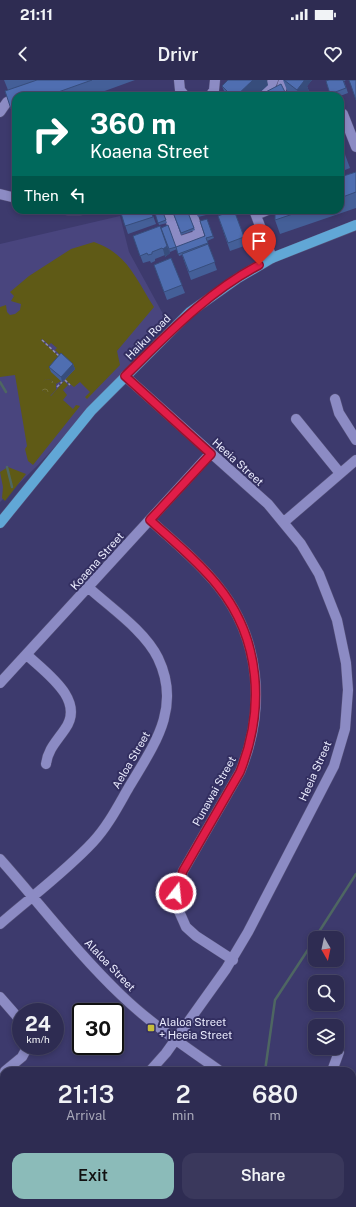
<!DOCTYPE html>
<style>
body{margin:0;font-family:"Public Sans",sans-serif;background:#3a385c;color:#f1f3f6;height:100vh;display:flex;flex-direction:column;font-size:15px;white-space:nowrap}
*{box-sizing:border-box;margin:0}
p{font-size:13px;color:#a7a7b8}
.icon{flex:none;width:22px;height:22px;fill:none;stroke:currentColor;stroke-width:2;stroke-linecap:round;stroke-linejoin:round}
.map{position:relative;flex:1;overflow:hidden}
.sheet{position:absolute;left:0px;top:987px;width:356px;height:140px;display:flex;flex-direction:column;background:#2e2c52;border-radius:12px 12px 0 0;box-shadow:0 2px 6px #0003,0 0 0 1px #494869}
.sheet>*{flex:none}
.top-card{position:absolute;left:12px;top:12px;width:332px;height:122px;border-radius:12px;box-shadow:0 2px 6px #0003,0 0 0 1px #494869;background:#00695c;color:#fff;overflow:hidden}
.needle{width:26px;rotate:171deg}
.controls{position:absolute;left:308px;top:851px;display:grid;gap:8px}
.controls a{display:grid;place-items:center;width:36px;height:36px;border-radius:8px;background:#2e2c52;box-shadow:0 2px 6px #0003,0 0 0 1px #494869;font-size:20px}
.speed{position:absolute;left:12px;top:923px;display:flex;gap:8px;font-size:20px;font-weight:700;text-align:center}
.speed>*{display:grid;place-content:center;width:52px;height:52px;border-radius:50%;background:#2e2c52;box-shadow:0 2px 6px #0003,0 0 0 1px #494869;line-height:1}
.speed small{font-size:10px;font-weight:400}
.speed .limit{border:2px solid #111;border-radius:6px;background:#fff;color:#111}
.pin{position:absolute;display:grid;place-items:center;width:34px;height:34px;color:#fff;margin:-41px -17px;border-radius:50% 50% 50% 0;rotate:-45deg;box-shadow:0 0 4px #0007}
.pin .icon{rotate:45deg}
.me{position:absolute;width:44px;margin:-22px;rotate:16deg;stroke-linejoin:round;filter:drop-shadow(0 0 3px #0008)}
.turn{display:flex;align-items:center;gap:14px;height:84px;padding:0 12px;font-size:18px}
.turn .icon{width:52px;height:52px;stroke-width:2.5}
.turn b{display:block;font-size:28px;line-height:34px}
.then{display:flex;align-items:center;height:38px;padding:0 12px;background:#0003;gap:8px;font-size:15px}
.eta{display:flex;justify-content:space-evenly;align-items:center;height:68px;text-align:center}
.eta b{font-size:24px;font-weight:600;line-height:28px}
.primary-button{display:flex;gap:8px;margin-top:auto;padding:8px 12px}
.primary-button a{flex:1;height:46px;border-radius:12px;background:#8bbbb9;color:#111;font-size:16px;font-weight:600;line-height:46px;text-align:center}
.primary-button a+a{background:#3a385c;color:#f1f3f6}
.status{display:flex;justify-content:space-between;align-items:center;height:28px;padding:0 20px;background:#2e2c52;direction:ltr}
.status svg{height:11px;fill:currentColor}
header{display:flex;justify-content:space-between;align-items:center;height:52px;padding:0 12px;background:#2e2c52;font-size:18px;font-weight:600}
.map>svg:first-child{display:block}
</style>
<div class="status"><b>21:11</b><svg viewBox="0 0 49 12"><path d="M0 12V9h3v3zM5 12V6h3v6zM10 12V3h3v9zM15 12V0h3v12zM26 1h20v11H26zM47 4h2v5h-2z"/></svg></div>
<header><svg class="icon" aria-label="back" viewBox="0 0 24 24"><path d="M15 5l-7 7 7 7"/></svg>Drivr<svg class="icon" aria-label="heart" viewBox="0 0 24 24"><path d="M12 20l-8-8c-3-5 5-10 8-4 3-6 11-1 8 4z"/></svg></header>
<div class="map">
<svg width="356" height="1127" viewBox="0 0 356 1127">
<defs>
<pattern id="park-crowns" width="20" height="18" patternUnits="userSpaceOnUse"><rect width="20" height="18" fill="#5f5a16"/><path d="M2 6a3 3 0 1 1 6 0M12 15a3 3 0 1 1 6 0" fill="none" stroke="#767239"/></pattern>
</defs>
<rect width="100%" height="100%" fill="#3d3a6d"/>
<path fill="#49457e" d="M120 136 129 172 168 243 38 385 0 422V164Z"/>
<path fill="#5f5a16" d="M94 162C128 174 135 198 154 227L117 271 120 285 87 319 85 317 90 312 80 302 74 307 65 300 75 289 55 270 57 268 51 263 49 265 42 259 41 260 62 279 61 301 56 304 51 300 46 299 42 303V310L51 316 64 301 68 305 63 310 67 315 63 320 73 329 76 325 80 326 33 385 28 381 25 369 27 366 15 295 0 297V227L6 225 7 232 10 235 15 234 20 230 21 224 11 221 14 216 10 212 29 196 71 169Z
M8 387 26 394 5 421 2 418 3 407 0 392Z"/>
<path fill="url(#park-crowns)" d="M46 299 51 300 56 304V310L50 316 42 310 41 303Z"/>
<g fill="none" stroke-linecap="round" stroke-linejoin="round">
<path stroke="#4e6662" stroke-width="2.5" d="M0 302 6 312
M7 387 12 407
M315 858 356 794
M265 991 275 920 315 859
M264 1123 265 1127"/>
<defs>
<path id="minor" d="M179 0 180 10 185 16
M210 16 214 10 215 0
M261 16 270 7 273 0
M279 16 284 0
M0 32 7 22 16 18
M340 36 343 34 356 67
M0 114 16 118
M68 130H80
M167 130 178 162 199 155 191 130
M254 130 272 178
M256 135 268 130
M125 296 268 424 301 464 319 494 337 540 346 583 348 610 345 649 334 686 248 852 226 889 166 973 150 991
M335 319 339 333 356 360
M296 339 339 392
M150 440C173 461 198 481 218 506 261 559 266 630 240 692L183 791 176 813 178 829 186 847 196 856 233 880
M284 442 356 380
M27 575C46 593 86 620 65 649 57 661 48 669 46 684
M0 603 211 373
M0 779C40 824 77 873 121 915 151 944 186 967 220 991
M0 844C31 817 65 792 93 762 108 746 118 726 129 707 154 665 182 628 158 578 145 551 111 528 89 508
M0 917 21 941
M5 991 22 977 28 966
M332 991 339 972
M352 1083 356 1086
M0 1109 4 1106
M185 1123 186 1127"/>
<path id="major" d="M0 443 91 331 190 232 238 198 272 178 356 145"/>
</defs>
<use href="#minor" stroke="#555179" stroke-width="11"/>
<use href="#major" stroke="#555179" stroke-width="11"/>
<path stroke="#8f8eb1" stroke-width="1.5" stroke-dasharray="3 2" stroke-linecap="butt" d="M42 260 59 276
M65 300 70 305
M57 307 62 302"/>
<use href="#minor" stroke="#8c8bc4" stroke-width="10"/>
<use href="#major" stroke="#61a7d6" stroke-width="10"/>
</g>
<path fill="#445f98" d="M4 0H135L91 16H16V42L5 11 8 10Z
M283 0H312L307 6 310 14 308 16H292L288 13Z
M329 0H346L344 1 348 13 340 16H331L326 1Z
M268 5 256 16H226L222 6Z
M340 61 350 88 340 92Z
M356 92V128L280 154 275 140V130H340V97Z
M120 130H151L156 144 128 154Z
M154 130H162L167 143 159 145Z
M172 130H187L195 150 181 155Z
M196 130H204L206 135 198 137Z
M234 130 247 165 230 171 218 136Z
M160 146 170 173 165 177V175L155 179V181L151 183 150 181 143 183 133 156Z
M161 148 176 167 213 156 214 158 207 161 217 190 191 200 182 175 179 176 177 169 170 172Z
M171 178 185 213 167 220 154 185Z
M73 284 75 289 62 302 51 292 49 287Z"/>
<path fill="#374d7c" d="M253 0H267L268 5 256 16H236Z
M300 0H312L307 6 310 14 308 16H299L297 10Z
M167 166 170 173 165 177 163 169Z
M73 284 75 289 62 302 61 297Z"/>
<path fill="#4f6eb1" stroke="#374d7c" d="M37 0H92L47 16H16V27L11 29 5 11Z
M228 0H253L236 16H232L222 6Z
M284 0H304V1L297 10Z
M329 0H343L346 8 330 14 326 1Z
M349 0H356V20Z
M281 4 287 16H258Z
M340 61 345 75 340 76Z
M356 92V112L340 118V97Z
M120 130H151L153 137 125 146Z
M154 130H162L166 140 158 143Z
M172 130H187L194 148 181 153Z
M196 130H204L205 132 197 135Z
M234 130 244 157 228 163 218 136Z
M275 130H305L275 140Z
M207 139 213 156 206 158 208 163 178 174 176 167 205 156 200 141Z
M168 145 176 167 169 169 161 148Z
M160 146 167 166 163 169 162 168 152 172V174L148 175 147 173 140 176 133 156Z
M208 164 215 182 189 192 182 174Z
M171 178 182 205 164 212 154 185Z
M61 273 73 284 61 297 49 287Z"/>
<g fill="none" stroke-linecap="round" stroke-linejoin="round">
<defs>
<path id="route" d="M176 813 183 791 240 692C265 629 261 559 218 506 198 481 173 461 150 440L211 374 125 296C167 255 206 213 259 185"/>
</defs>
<use href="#route" stroke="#92132f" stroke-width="10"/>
<use href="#route" stroke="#e11d48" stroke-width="7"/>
</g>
<rect fill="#c6bc3c" stroke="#332f61" stroke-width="1.5" x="147" y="944" width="8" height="8" rx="2"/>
<g text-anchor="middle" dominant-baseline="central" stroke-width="4" stroke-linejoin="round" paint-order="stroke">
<g font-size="11" fill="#ebecfe" stroke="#332f61">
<text transform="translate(148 257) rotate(-45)">Haiku Road</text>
<text transform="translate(238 382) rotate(42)">Heeia Street</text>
<text transform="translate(97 481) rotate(-48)">Koaena Street</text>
<text transform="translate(131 680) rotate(-60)">Aeloa Street</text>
<text transform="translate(315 691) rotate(-66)">Heeia Street</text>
<text transform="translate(214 711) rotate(-61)">Punawai Street</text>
<text transform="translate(110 885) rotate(46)">Alaloa Street</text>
</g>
<g font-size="11" fill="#ebecfe" stroke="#332f61" text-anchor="start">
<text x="159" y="942">Alaloa Street<tspan x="159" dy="13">+ Heeia Street</tspan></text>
</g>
</g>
</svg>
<div class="controls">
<a><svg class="needle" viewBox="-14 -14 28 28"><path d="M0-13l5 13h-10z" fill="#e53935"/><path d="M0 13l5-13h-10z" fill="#a7a7b8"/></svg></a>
<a><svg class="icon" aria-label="search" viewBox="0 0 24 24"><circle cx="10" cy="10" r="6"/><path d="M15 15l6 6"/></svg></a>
<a><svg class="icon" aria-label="layers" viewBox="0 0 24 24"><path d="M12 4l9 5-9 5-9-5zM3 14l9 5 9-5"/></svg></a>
</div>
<div class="speed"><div>24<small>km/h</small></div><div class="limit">30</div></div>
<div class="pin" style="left:259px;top:185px;background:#d93025"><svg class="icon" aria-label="arrive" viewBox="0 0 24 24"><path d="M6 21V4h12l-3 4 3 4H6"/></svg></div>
<svg class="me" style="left:176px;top:813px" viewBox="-20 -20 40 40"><circle r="17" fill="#e11d48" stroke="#fff" stroke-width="3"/><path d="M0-11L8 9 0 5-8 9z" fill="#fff"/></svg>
<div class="top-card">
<div class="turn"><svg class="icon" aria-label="right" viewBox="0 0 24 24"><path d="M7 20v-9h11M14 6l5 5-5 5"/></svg><div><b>360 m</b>Koaena Street</div></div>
<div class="then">Then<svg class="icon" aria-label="left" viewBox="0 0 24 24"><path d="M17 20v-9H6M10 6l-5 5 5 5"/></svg></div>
</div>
<section class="sheet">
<div class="eta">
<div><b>21:13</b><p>Arrival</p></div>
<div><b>2</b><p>min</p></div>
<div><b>680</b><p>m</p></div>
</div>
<div class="primary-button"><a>Exit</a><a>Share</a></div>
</section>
</div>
